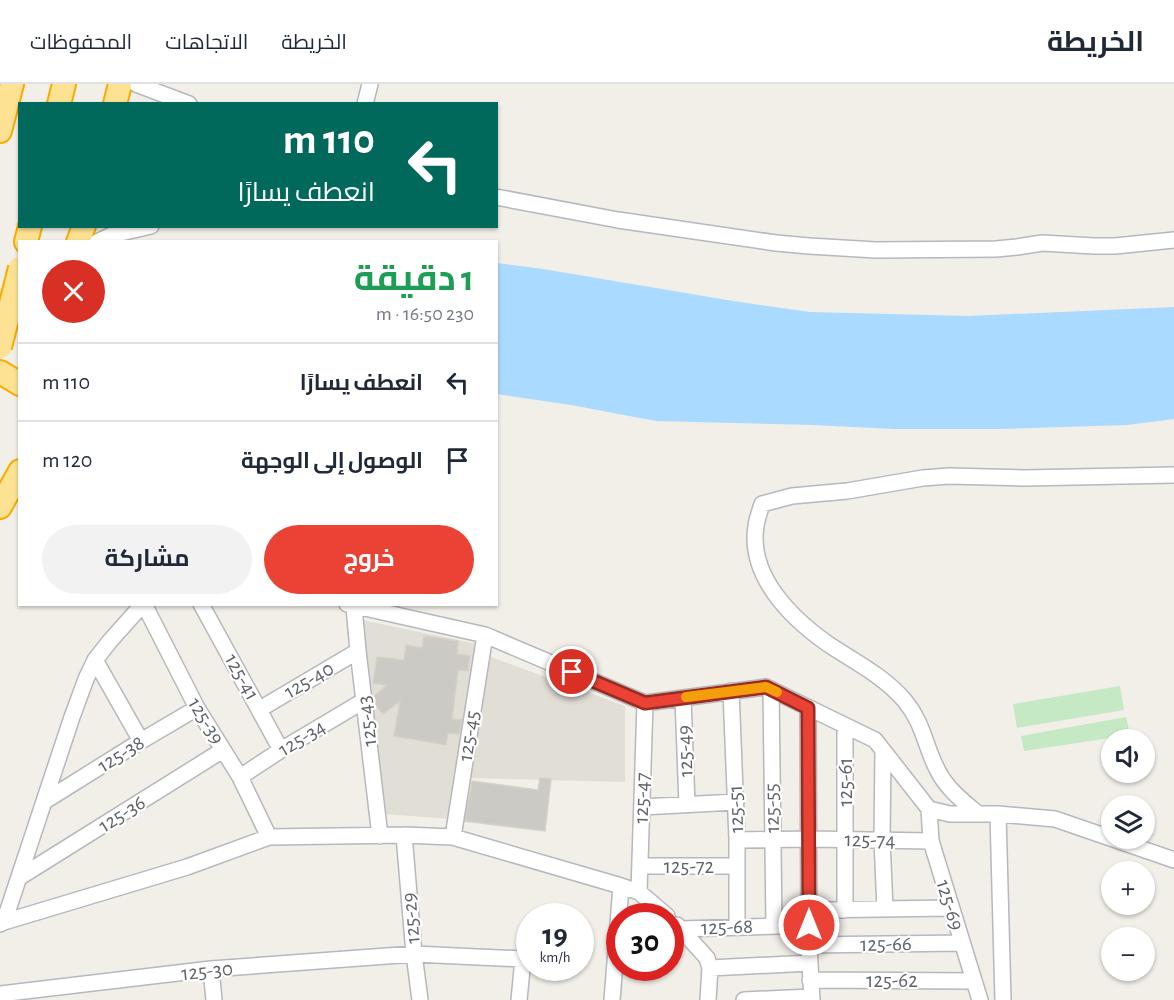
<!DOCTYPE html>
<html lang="ar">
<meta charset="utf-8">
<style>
body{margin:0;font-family:"Alegreya Sans",Cairo,sans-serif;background:#f2f2f3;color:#1f2937;direction:rtl;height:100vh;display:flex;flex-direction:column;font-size:22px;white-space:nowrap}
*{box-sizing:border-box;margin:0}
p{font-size:20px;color:#747a83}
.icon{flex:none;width:33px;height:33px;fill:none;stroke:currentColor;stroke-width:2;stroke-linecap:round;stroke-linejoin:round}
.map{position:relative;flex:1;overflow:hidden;direction:ltr}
.panel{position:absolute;left:18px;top:156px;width:480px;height:366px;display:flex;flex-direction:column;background:#fff;border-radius:0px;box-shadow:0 2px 4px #0004;direction:rtl}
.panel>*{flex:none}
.guide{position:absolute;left:18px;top:18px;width:480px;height:126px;border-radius:0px;box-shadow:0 2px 4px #0004;direction:rtl;background:#00695c;color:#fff;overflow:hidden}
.fabs{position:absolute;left:1101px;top:645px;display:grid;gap:12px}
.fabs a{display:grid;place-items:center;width:54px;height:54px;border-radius:50%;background:#fff;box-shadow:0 2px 4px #0004;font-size:30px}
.speed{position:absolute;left:516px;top:819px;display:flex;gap:12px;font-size:30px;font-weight:700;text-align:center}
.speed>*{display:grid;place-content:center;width:78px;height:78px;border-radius:50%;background:#fff;box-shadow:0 2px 4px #0004;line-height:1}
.speed small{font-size:15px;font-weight:400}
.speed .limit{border:9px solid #d22;background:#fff;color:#111}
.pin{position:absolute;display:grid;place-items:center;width:51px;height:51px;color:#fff;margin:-26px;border:3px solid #fff;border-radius:50%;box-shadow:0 2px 6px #0007}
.me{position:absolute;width:66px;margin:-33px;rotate:0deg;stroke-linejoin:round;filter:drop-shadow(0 0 4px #0008)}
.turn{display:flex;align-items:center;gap:21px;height:126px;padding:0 24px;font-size:27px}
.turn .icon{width:78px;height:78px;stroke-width:2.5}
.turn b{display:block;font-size:42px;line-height:51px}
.round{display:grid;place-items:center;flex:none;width:63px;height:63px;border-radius:32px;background:#f2f2f3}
.headline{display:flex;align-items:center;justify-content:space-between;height:102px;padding:0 24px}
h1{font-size:36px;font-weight:700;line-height:45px;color:#1e9e55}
.action{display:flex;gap:12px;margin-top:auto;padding:12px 24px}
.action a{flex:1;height:69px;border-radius:36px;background:#ea4335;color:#fff;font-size:24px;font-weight:700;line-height:69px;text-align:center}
.action a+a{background:#f2f2f3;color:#1f2937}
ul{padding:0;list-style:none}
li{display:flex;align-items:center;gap:18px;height:78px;padding:0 24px;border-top:2px solid #e0e1e3}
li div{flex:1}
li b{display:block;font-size:22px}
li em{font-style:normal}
header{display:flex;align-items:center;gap:36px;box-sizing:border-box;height:84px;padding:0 30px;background:#fff;border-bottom:2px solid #e0e1e3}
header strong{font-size:28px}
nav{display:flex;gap:33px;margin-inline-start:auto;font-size:21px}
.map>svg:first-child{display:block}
</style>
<header>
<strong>الخريطة</strong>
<nav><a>الخريطة</a><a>الاتجاهات</a><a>المحفوظات</a></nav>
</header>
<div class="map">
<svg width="1174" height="916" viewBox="0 0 1174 916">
<rect width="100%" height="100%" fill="#f1efe8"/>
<path fill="#e1ded6" d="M362 536 477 560 452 735 384 730Z
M488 572 625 622V698L471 694Z"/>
<path fill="#c5e8c5" d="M1120 602 1124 626 1017 644 1013 620Z
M1126 633 1130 651 1024 667 1021 652Z"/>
<path fill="#aadaff" d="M497 179 543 185 733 217 810 228 968 232 1174 223V335L1127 341 999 345H894L813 341 656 337 571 321 497 310Z"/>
<path fill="#cccac5" stroke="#d6d1c6" stroke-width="1.5" d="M424 552 458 557 457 570 470 572 468 587 458 586 452 635 462 636 459 650 448 649 446 661 394 652 400 617 383 630 374 619V612L387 601 373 599 377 573 404 576 406 561 422 564Z
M540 694 551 695 545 747 465 737 472 697 538 706Z"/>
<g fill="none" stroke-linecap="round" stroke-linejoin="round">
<defs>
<path id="minor" d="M136 0 189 20
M365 20 370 0
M496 113 618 136 776 159 809 162 876 166 996 165 1017 163 1042 159 1094 162H1115L1174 156
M97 158 112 151 151 142
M144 520 197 624 240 693 269 753
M201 520 281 666
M347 520 485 551 645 619 766 603 875 656 929 725 950 730H998L1055 735 1174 776
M354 523 358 567 380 752
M95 576 141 657
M771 605 774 842
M731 607 737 756V842
M683 614 687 721
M808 624 809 861 812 916
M260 625 358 567
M845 642V826
M883 666 882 756 885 825
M240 693 281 666 365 616
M45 717 141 657 197 624
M642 723 736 718
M929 725 931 757 980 916
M978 730C963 717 947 705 938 687 925 663 924 640 905 617 884 592 855 578 828 560 791 534 748 492 756 442 757 434 760 427 762 420L792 412 847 407 923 394 949 392 1024 394 1174 391
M998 730 1003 916
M404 751 414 870 420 916
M453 753 485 551
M737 756 809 755 931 757
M640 782H737
M20 793 223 666
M639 808 645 619
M809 826 951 824
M4 838 187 783 269 753 404 751 453 753 621 802 639 808 667 832
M0 840 4 838 72 633 86 595 95 576 110 557 143 520
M677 841 707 874 710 884 708 916
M680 845 809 841
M809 861 962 859
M710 884 810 879
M211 885 214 916
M810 896 974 897
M0 910 211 885 414 870 523 875 519 916
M612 916 621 802
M744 916 811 913"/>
<path id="highway" d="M59 20 64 0
M115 20 120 0
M0 47 12 0
M26 158 30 142
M78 158 84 142
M0 288 20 300
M0 423 20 387"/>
</defs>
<use href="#minor" stroke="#b5b8bc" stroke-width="18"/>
<use href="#highway" stroke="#f9ab00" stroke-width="26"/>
<use href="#minor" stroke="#fff" stroke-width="15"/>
<use href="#highway" stroke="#fde293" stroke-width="22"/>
<defs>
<path id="highway-bridge" d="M0 263 20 184"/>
</defs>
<use href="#highway-bridge" stroke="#f9ab00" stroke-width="26" stroke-linecap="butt"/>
<use href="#highway-bridge" stroke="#fde293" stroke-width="22"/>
</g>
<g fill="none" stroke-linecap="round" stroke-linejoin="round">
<defs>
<path id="route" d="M572 588 645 619 766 603 808 624 809 841"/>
</defs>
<use href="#route" stroke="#982c22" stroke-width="15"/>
<use href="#route" stroke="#ea4335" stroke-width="10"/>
<path stroke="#f59e0b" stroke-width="10" d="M686 613 766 603 777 608"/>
</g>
<g text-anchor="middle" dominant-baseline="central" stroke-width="4.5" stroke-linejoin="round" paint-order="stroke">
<g font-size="21" fill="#5f6368" stroke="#fff">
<text transform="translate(242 593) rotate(61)">125-41</text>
<text transform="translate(309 596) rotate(-30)">125-40</text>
<text transform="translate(206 637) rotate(59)">125-39</text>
<text transform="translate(367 637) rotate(-97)">125-43</text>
<text transform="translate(469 652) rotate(-81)">125-45</text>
<text transform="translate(302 654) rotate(-31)">125-34</text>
<text transform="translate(685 667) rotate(-92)">125-49</text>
<text transform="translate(121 670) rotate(-32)">125-38</text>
<text transform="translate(845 698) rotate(-90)">125-61</text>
<text transform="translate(642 714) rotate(-88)">125-47</text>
<text transform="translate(772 724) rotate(-91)">125-55</text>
<text transform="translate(736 725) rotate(-92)">125-51</text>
<text transform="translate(122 730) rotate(-32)">125-36</text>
<text transform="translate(870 756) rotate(1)">125-74</text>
<text x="689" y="782">125-72</text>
<text transform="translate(950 821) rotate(73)">125-69</text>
<text transform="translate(411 834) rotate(-95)">125-29</text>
<text transform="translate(727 843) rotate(-2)">125-68</text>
<text transform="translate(886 860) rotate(-1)">125-66</text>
<text transform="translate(207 887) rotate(-6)">125-30</text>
<text x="892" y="896">125-62</text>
</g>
</g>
</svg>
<div class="fabs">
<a><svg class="icon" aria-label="sound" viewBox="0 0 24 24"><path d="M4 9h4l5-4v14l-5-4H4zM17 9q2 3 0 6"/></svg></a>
<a><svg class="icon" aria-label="layers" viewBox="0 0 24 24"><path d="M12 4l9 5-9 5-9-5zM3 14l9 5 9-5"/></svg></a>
<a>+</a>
<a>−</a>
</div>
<div class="speed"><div>19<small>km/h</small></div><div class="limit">30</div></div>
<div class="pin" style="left:572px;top:588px;background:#d93025"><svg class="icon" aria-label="arrive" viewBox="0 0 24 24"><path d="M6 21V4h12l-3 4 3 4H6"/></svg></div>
<svg class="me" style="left:809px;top:841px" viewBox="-20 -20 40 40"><circle r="17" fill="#ea4335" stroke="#fff" stroke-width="3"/><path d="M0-11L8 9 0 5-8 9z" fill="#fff"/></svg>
<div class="guide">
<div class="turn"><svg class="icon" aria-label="left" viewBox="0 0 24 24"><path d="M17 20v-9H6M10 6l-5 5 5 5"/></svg><div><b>110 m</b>انعطف يسارًا</div></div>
</div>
<section class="panel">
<div class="headline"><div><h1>1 دقيقة</h1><p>230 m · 16:50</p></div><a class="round" style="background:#d93025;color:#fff"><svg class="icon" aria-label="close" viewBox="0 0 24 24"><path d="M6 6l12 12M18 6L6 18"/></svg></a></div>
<ul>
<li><svg class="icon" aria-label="left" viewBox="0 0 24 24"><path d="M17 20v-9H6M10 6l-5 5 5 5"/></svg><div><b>انعطف يسارًا</b></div><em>110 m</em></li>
<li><svg class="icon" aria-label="arrive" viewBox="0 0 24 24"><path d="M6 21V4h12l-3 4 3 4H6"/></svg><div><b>الوصول إلى الوجهة</b></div><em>120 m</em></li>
</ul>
<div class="action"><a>خروج</a><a>مشاركة</a></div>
</section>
</div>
